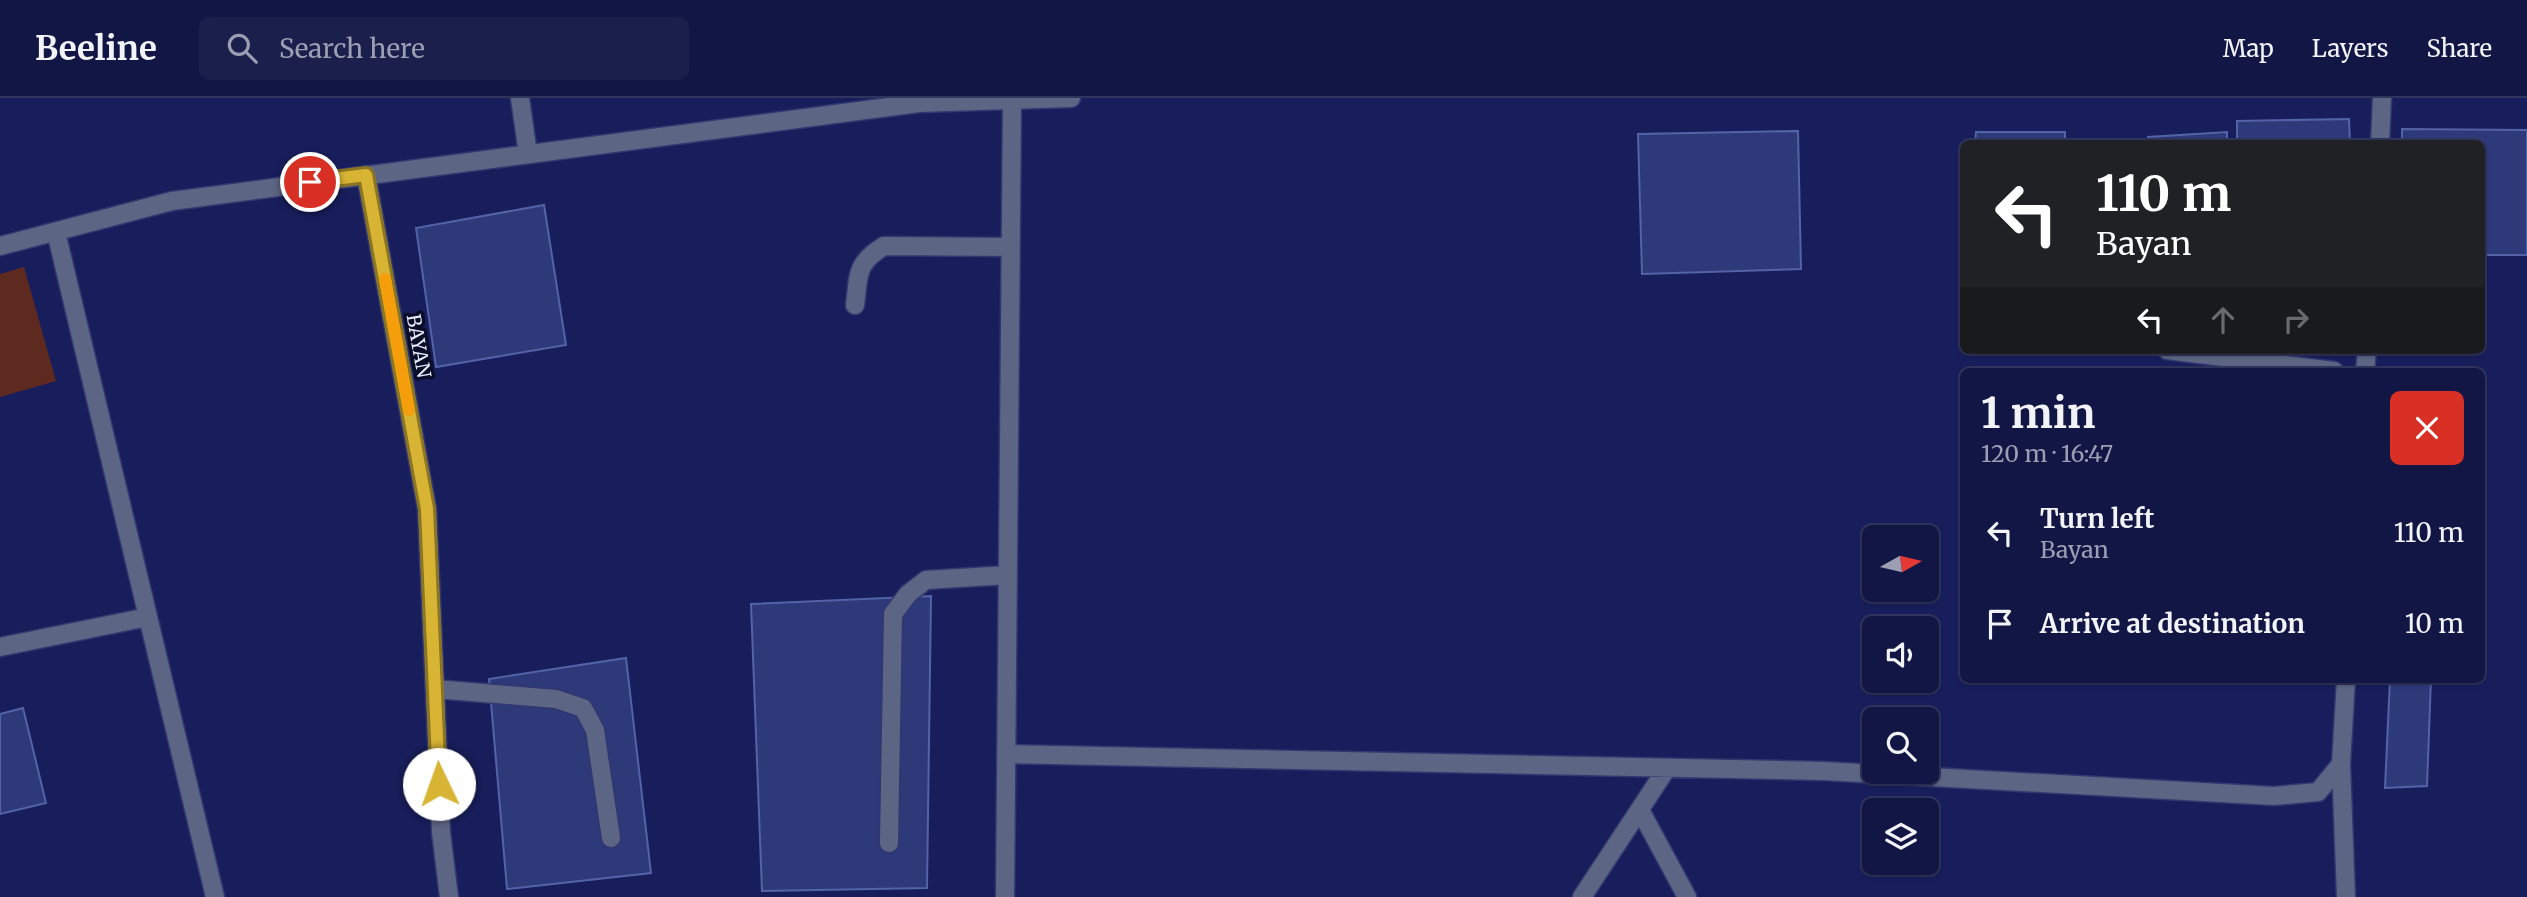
<!DOCTYPE html>
<meta charset="utf-8">
<style>
body{margin:0;font-family:Merriweather,serif;background:#1b1f4c;color:#f1f3f6;height:100vh;display:flex;flex-direction:column;font-size:26px;white-space:nowrap}
*{box-sizing:border-box;margin:0}
p{font-size:23px;color:#9c9fb3}
.icon{flex:none;width:38px;height:38px;fill:none;stroke:currentColor;stroke-width:2;stroke-linecap:round;stroke-linejoin:round}
.map{position:relative;flex:1;overflow:hidden}
.drawer{position:absolute;left:1960px;top:270px;width:525px;height:315px;display:flex;flex-direction:column;background:#121645;border-radius:10px;box-shadow:0 2px 5px #0004,0 0 0 2px #31355e}
.drawer>*{flex:none}
.top-card{position:absolute;left:1960px;top:42px;width:525px;height:214px;border-radius:10px;box-shadow:0 2px 5px #0004,0 0 0 2px #31355e;background:#202124;color:#fff;overflow:hidden}
.needle{width:46px;rotate:82deg}
.fabs{position:absolute;left:1862px;top:427px;display:grid;gap:14px}
.fabs a{display:grid;place-items:center;width:77px;height:77px;border-radius:10px;background:#121645;box-shadow:0 2px 5px #0004,0 0 0 2px #31355e;font-size:35px}
.pin{position:absolute;display:grid;place-items:center;width:60px;height:60px;color:#fff;margin:-30px;border:4px solid #fff;border-radius:50%;box-shadow:0 2px 7px #0007}
.me{position:absolute;width:77px;margin:-38px;rotate:357deg;stroke-linejoin:round;filter:drop-shadow(0 0 5px #0008)}
.turn{display:flex;align-items:center;gap:24px;height:147px;padding:0 21px;font-size:32px}
.turn .icon{width:91px;height:91px;stroke-width:2.5}
.turn b{display:block;font-size:49px;line-height:60px}
.lanes{display:flex;align-items:center;height:66px;padding:0 21px;background:#0003;justify-content:center;gap:35px;direction:ltr}
.lanes .off{opacity:.35}
.round{display:grid;place-items:center;flex:none;width:74px;height:74px;border-radius:10px;background:#1b1f4c}
.head{display:flex;align-items:center;justify-content:space-between;height:119px;padding:0 21px}
h1{font-size:42px;font-weight:700;line-height:52px}
ul{padding:0;list-style:none}
li{display:flex;align-items:center;gap:21px;height:91px;padding:0 21px}
li div{flex:1}
li b{display:block;font-size:26px}
li em{font-style:normal}
header{display:flex;align-items:center;gap:42px;box-sizing:border-box;height:98px;padding:0 35px;background:#121645;border-bottom:2px solid #31355e}
header strong{font-size:33px}
nav{display:flex;gap:38px;margin-inline-start:auto;font-size:24px}
.search{width:490px;height:63px;background:#1b1f4c;display:flex;align-items:center;gap:18px;box-sizing:border-box;padding:0 24px;border-radius:10px;color:#9c9fb3;font-size:26px}
.map>svg:first-child{display:block}
</style>
<header>
<strong>Beeline</strong>
<div class="search"><svg class="icon" aria-label="search" viewBox="0 0 24 24"><circle cx="10" cy="10" r="6"/><path d="M15 15l6 6"/></svg>Search here</div>
<nav><a>Map</a><a>Layers</a><a>Share</a></nav>
</header>
<div class="map">
<svg width="2527" height="799" viewBox="0 0 2527 799">
<rect width="100%" height="100%" fill="#181e5c"/>
<path fill="#5e2a20" d="M24 169 56 283 0 299V176Z"/>
<path fill="#2e397a" stroke="#5363a7" stroke-width="2" d="M2349 21 2350 46H2237V23Z
M2402 31 2527 32V157H2482V46H2402Z
M1798 33 1801 171 1642 176 1638 36Z
M1976 34H2065V46H1975Z
M2227 34V46H2148V39Z
M544 107 566 247 436 269 416 130Z
M931 498 927 790 762 793 751 506Z
M626 560 651 775 507 791 489 581Z
M2390 581H2431L2427 688 2385 690Z
M23 610 46 705 0 716V616Z"/>
<g fill="none" stroke-linecap="round" stroke-linejoin="round">
<defs>
<path id="minor" d="M520 0 528 56
M2380 46 2382 0
M366 77 427 411 441 734 449 799
M56 134 215 799
M0 148 172 103 919 5 1071 0
M855 207C859 177 855 166 884 148L1010 149
M2167 252 2334 273
M2365 273 2367 252
M0 549 148 519
M435 591 556 601 583 610 595 632 611 740
M1006 656 1824 673 2274 698 2318 694 2341 666 2346 581
M2341 666 2346 799
M1640 712 1687 799
M889 745 893 516 908 496 926 482 1008 477
M1005 799 1012 3
M1582 799 1667 670"/>
</defs>
<use href="#minor" stroke="#31376f" stroke-width="21"/>
<use href="#minor" stroke="#5d6584" stroke-width="18"/>
</g>
<g fill="none" stroke-linecap="round" stroke-linejoin="round">
<defs>
<path id="route" d="M310 84 366 77 427 411 439 686"/>
</defs>
<use href="#route" stroke="#8c7522" stroke-width="18"/>
<use href="#route" stroke="#d8b434" stroke-width="12"/>
<path stroke="#f59e0b" stroke-width="12" d="M385 181 409 312"/>
</g>
<g text-anchor="middle" dominant-baseline="central" stroke-width="7" stroke-linejoin="round" paint-order="stroke">
<g font-size="19" fill="#e7ecfc" stroke="#090d28">
<text transform="translate(419 248) rotate(80)">BAYAN</text>
</g>
</g>
</svg>
<div class="fabs">
<a><svg class="needle" viewBox="-14 -14 28 28"><path d="M0-13l5 13h-10z" fill="#e53935"/><path d="M0 13l5-13h-10z" fill="#9c9fb3"/></svg></a>
<a><svg class="icon" aria-label="sound" viewBox="0 0 24 24"><path d="M4 9h4l5-4v14l-5-4H4zM17 9q2 3 0 6"/></svg></a>
<a><svg class="icon" aria-label="search" viewBox="0 0 24 24"><circle cx="10" cy="10" r="6"/><path d="M15 15l6 6"/></svg></a>
<a><svg class="icon" aria-label="layers" viewBox="0 0 24 24"><path d="M12 4l9 5-9 5-9-5zM3 14l9 5 9-5"/></svg></a>
</div>
<div class="pin" style="left:310px;top:84px;background:#d93025"><svg class="icon" aria-label="arrive" viewBox="0 0 24 24"><path d="M6 21V4h12l-3 4 3 4H6"/></svg></div>
<svg class="me" style="left:439px;top:686px" viewBox="-20 -20 40 40"><circle r="19" fill="#fff"/><path d="M0-13L10 11 0 6-10 11z" fill="#d8b434"/></svg>
<div class="top-card">
<div class="turn"><svg class="icon" aria-label="left" viewBox="0 0 24 24"><path d="M17 20v-9H6M10 6l-5 5 5 5"/></svg><div><b>110 m</b>Bayan</div></div>
<div class="lanes"><svg class="icon" aria-label="left" viewBox="0 0 24 24"><path d="M17 20v-9H6M10 6l-5 5 5 5"/></svg><svg class="icon off" aria-label="ahead" viewBox="0 0 24 24"><path d="M12 20V5M6 11l6-6 6 6"/></svg><svg class="icon off" aria-label="right" viewBox="0 0 24 24"><path d="M7 20v-9h11M14 6l5 5-5 5"/></svg></div>
</div>
<section class="drawer">
<div class="head"><div><h1>1 min</h1><p>120 m · 16:47</p></div><a class="round" style="background:#d93025;color:#fff"><svg class="icon" aria-label="close" viewBox="0 0 24 24"><path d="M6 6l12 12M18 6L6 18"/></svg></a></div>
<ul>
<li><svg class="icon" aria-label="left" viewBox="0 0 24 24"><path d="M17 20v-9H6M10 6l-5 5 5 5"/></svg><div><b>Turn left</b><p>Bayan</p></div><em>110 m</em></li>
<li><svg class="icon" aria-label="arrive" viewBox="0 0 24 24"><path d="M6 21V4h12l-3 4 3 4H6"/></svg><div><b>Arrive at destination</b></div><em>10 m</em></li>
</ul>
</section>
</div>
